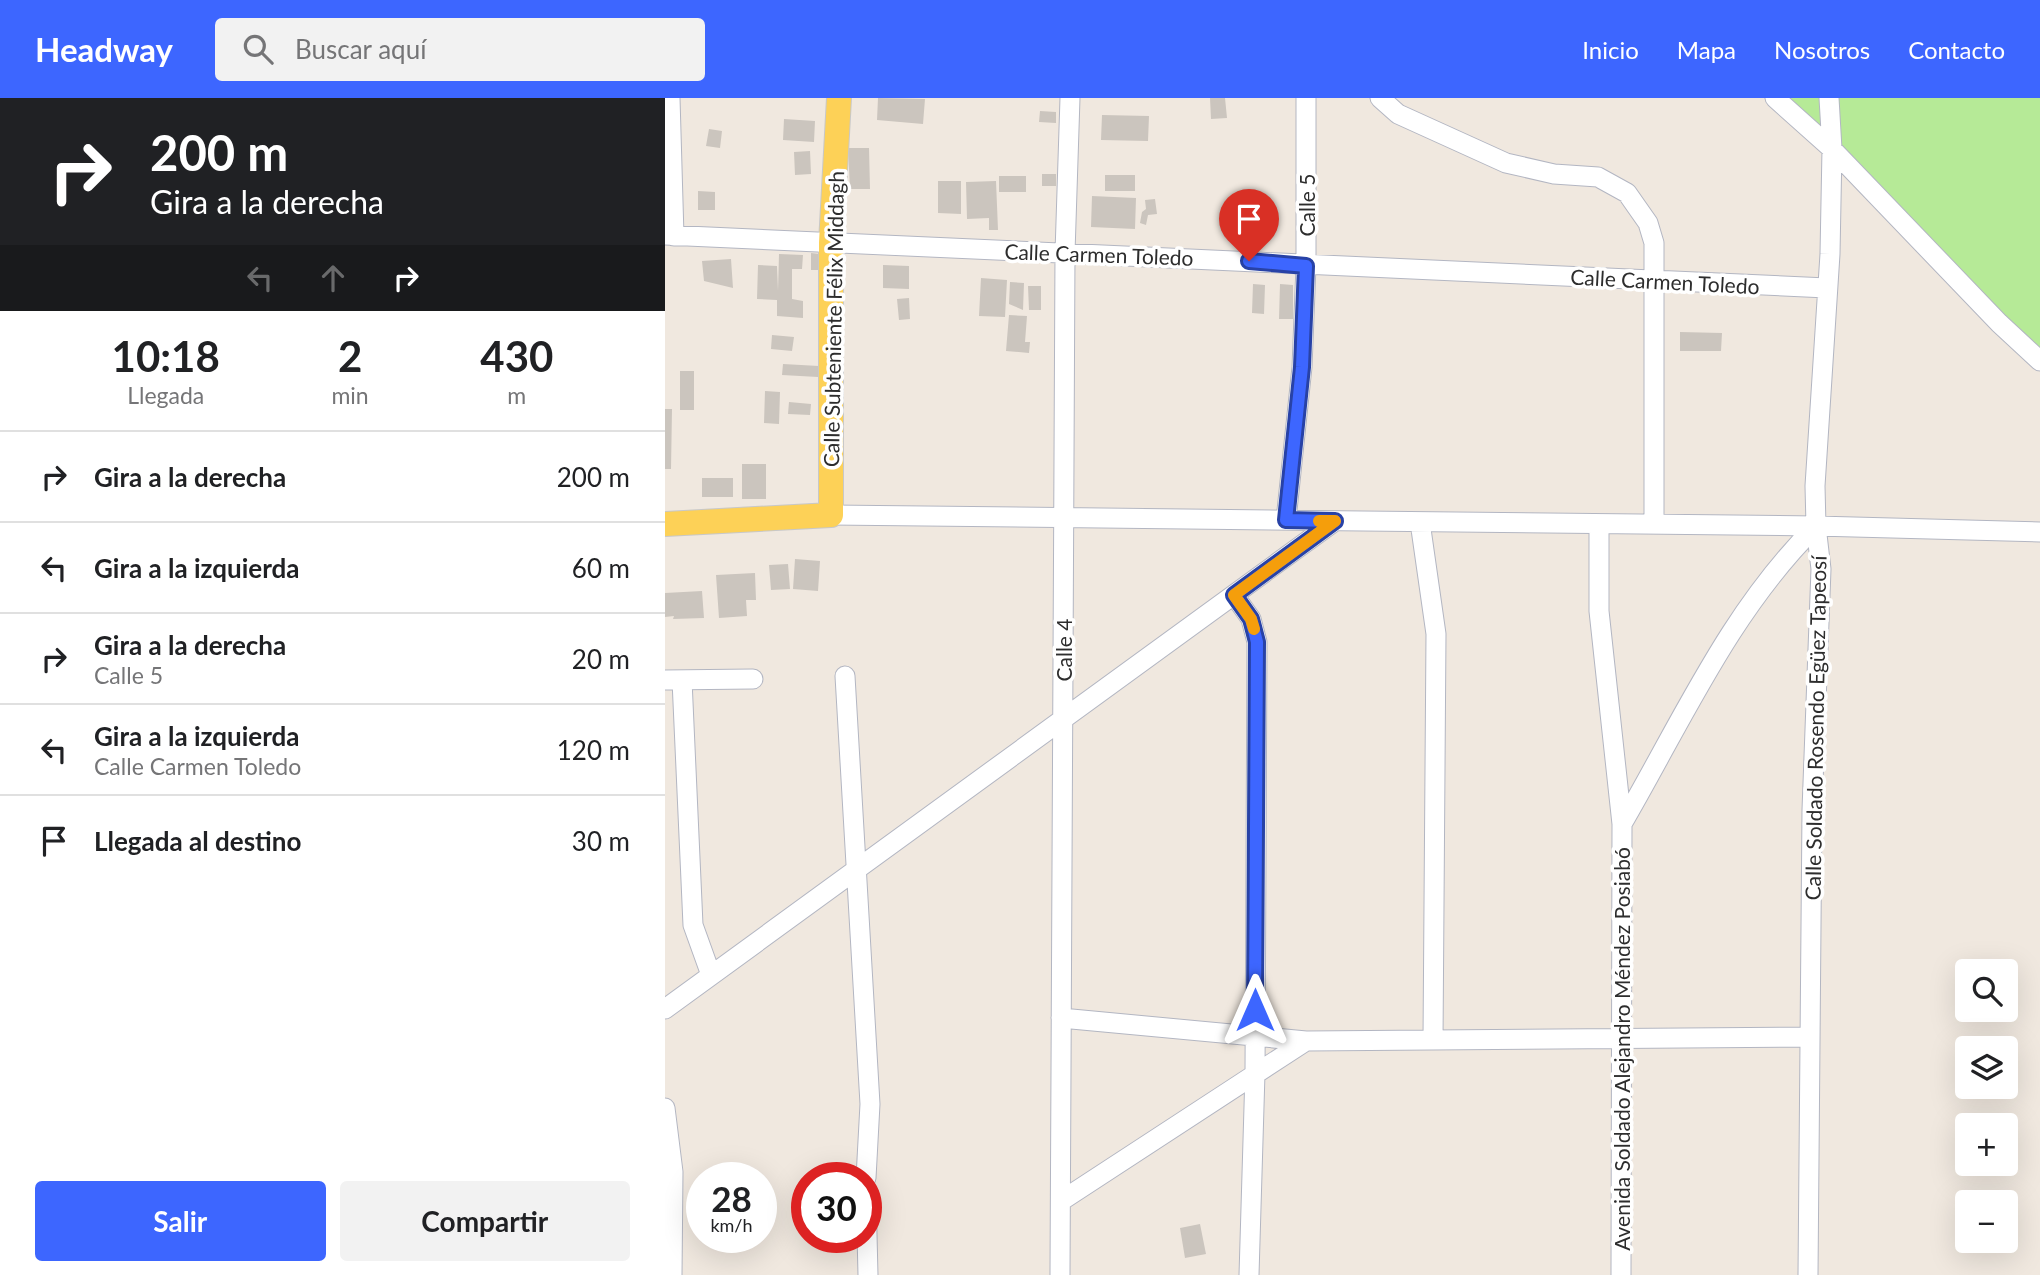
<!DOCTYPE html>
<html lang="es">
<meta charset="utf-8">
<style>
body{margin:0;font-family:Lato,sans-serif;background:#f2f2f2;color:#202124;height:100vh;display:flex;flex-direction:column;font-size:26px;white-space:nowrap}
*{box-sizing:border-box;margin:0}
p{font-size:23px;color:#757577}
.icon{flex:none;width:38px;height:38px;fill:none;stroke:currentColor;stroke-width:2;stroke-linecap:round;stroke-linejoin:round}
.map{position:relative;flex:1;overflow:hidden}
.details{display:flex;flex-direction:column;background:#fff;width:665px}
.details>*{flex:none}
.guide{background:#202124;color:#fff;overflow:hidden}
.buttons{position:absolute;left:1290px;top:861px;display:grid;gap:14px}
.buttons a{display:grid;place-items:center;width:63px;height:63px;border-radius:7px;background:#fff;box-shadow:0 7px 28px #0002;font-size:35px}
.speed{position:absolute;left:21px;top:1064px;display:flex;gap:14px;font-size:35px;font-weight:700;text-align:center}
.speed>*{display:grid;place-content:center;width:91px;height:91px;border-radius:50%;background:#fff;box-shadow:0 7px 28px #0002;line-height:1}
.speed small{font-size:18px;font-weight:400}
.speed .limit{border:10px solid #d22;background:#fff;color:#111}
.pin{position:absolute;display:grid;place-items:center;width:60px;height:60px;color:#fff;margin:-72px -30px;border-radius:50% 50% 50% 0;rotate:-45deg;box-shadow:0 0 7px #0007}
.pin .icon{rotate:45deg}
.me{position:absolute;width:77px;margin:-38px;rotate:0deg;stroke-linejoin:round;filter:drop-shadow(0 0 5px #0008)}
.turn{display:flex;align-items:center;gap:24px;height:147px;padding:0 35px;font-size:32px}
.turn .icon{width:91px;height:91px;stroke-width:2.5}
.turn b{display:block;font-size:49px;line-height:60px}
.lanes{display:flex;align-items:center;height:66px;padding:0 35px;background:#0003;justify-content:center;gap:35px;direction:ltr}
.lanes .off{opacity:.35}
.eta{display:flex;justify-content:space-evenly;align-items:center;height:119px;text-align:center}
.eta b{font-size:42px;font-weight:700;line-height:49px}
.cta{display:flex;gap:14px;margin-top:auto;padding:14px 35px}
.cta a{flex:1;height:80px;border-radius:7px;background:#3d66ff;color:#fff;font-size:28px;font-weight:700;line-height:80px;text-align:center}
.cta a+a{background:#f2f2f2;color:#202124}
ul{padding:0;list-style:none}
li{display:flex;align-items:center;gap:21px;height:91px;padding:0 35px;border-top:2px solid #e0e0e0}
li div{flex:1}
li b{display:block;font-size:26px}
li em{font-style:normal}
header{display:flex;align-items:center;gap:42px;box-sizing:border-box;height:98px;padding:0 35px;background:#3d66ff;color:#fff}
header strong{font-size:33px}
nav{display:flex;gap:38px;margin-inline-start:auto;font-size:24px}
.search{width:490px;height:63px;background:#f2f2f2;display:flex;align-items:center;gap:18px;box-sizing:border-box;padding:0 24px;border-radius:7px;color:#757577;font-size:26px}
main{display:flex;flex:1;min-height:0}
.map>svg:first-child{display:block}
</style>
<header>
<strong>Headway</strong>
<div class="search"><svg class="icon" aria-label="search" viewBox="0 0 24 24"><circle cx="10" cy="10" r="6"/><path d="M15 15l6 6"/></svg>Buscar aquí</div>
<nav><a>Inicio</a><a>Mapa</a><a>Nosotros</a><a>Contacto</a></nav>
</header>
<main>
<section class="details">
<div class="guide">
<div class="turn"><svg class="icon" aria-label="right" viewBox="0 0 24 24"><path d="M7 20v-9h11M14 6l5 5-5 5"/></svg><div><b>200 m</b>Gira a la derecha</div></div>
<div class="lanes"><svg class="icon off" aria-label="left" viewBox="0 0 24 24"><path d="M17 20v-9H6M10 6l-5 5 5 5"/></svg><svg class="icon off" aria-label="ahead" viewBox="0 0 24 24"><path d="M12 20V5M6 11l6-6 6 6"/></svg><svg class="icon" aria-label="right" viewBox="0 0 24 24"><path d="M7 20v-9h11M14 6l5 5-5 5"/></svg></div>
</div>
<div class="eta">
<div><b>10:18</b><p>Llegada</p></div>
<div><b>2</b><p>min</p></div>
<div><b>430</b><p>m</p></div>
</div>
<ul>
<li><svg class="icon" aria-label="right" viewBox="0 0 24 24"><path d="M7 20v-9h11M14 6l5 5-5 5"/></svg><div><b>Gira a la derecha</b></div><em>200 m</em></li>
<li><svg class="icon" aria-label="left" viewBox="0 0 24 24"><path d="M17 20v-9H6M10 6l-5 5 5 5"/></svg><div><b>Gira a la izquierda</b></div><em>60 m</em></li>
<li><svg class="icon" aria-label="right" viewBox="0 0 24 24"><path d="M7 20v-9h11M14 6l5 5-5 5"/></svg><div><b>Gira a la derecha</b><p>Calle 5</p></div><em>20 m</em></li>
<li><svg class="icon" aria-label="left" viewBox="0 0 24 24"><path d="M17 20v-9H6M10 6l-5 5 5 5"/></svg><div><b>Gira a la izquierda</b><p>Calle Carmen Toledo</p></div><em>120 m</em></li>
<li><svg class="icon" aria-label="arrive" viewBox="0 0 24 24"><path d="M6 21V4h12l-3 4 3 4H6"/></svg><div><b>Llegada al destino</b></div><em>30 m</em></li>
</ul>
<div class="cta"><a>Salir</a><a>Compartir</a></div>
</section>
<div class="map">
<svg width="1375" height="1177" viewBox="0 0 1375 1177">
<rect width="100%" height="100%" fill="#f0e8df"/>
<path fill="#b6ea97" d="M1119 0H1375V258Z"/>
<path fill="#cbc5be" d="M213 0 260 1 258 26 212 22Z
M545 0H560L562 20 546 21Z
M375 13 391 14V25L374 24Z
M437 17 484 18 483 43 436 42Z
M119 21 150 23 149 44 118 42Z
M44 31 57 33 55 50 41 48Z
M183 50H204L205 91H185Z
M145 53 146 76 130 77 129 54Z
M377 76H391V88H377Z
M440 77H470V93H440Z
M334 78H361V94H334Z
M273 83H296V116L273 115Z
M331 83 333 132H324V120L302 121 301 84Z
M33 93 50 94V112H33Z
M427 98 471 100 470 131 426 129Z
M490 101 492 116 483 117 481 127 475 125 477 114 481 111 480 102Z
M146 155 155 156V172H146Z
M114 156 138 157 137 171H127V201L138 203V220L112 218V202L92 201 93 167 112 168 113 193Z
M66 161 68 190 39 183 37 163Z
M218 167 244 168V191L218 190Z
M316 180 342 182 340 219 314 218Z
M345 184 359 185 358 212 344 206Z
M588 186 600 187 599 216 587 215Z
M615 186 628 187V221H614Z
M363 188H376V212H364Z
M244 200 245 221 234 222 232 201Z
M344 217 362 218 360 244H365L364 255 341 253Z
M1015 234 1057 235 1056 253H1015Z
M107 237 129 239 127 253 106 251Z
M118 266 154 268 153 279 117 277Z
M15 273H29V312H15Z
M100 293 115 294 114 326 99 325Z
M124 304 146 306 145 317 123 316Z
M0 311H7L6 371H0Z
M77 366H101V401H77Z
M37 380H68V399H37Z
M130 461 155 463 153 493 128 491Z
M123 466 125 491 106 492 104 467Z
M90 475 91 502H81L82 518 54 520 51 477Z
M37 493 39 520 8 521 9 518 0 519V495Z
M535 1126 541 1156 520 1160 515 1130Z"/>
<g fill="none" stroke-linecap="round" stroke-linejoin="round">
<defs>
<path id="minor" d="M5 0 9 138
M715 0 733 16 841 65 889 76 933 79 962 95 983 125 989 145V426
M1110 0 1167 51 1334 225 1375 263
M0 137 1162 190
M166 417 1151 428
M621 422 637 269 641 168V0
M755 424 771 536 768 942
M934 426V513L957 726 956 1177
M569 497 586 521 592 544 590 975 584 1177
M180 578 205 1006 201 1080
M0 582 88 581
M17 582 28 827 46 877
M957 726C1017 623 1065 513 1151 428L1375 434
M0 911 670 423
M396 920 641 943 1145 939
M0 1010 8 1074 7 1177
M201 1095 203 1177
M396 1103 641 943
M395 1177 400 155 405 0
M1143 1177 1147 712 1156 471 1151 428 1150 388 1165 156 1167 51 1164 0"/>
<path id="major" d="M0 426 166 417V145L174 0"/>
</defs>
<use href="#minor" stroke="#b3b6c2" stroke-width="21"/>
<use href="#major" stroke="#c8c8c8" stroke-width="26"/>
<use href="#minor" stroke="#fff" stroke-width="19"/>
<use href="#major" stroke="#fdd157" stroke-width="24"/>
</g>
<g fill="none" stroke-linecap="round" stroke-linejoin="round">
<defs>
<path id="route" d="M584 163 641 168 637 269 621 422 670 423 569 497 586 521 592 544 590 912"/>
</defs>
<use href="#route" stroke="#2842a6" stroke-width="18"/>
<use href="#route" stroke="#3d66ff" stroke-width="12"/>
<path stroke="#f59e0b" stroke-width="12" d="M589 531 586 521 569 497 670 423H654"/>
</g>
<g text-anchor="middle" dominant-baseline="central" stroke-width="7" stroke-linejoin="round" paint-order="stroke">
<g font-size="21" fill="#2d2d2d" stroke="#fff">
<text transform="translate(641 107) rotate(-90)">Calle 5</text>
<text transform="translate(434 156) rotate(2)">Calle Carmen Toledo</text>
<text transform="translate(1000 183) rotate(3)">Calle Carmen Toledo</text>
<text transform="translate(168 221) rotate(-89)">Calle Subteniente Félix Middagh</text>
<text transform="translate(398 552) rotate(-90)">Calle 4</text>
<text transform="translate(1150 630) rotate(-89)">Calle Soldado Rosendo Egüez Tapeosí</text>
<text transform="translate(956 951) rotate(-90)">Avenida Soldado Alejandro Méndez Posiabó</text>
</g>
</g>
</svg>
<div class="buttons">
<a><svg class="icon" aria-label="search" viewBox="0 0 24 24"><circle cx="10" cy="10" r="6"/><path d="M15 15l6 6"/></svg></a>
<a><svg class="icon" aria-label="layers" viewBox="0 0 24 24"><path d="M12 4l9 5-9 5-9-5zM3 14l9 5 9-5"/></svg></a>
<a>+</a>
<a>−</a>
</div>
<div class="speed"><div>28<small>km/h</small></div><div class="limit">30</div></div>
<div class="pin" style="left:584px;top:163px;background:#d93025"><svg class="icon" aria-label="arrive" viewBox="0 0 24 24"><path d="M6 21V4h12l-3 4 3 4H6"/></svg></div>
<svg class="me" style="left:590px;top:912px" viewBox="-20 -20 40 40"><path d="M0-17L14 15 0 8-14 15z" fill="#3d66ff" stroke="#fff" stroke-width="4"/></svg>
</div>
</main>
